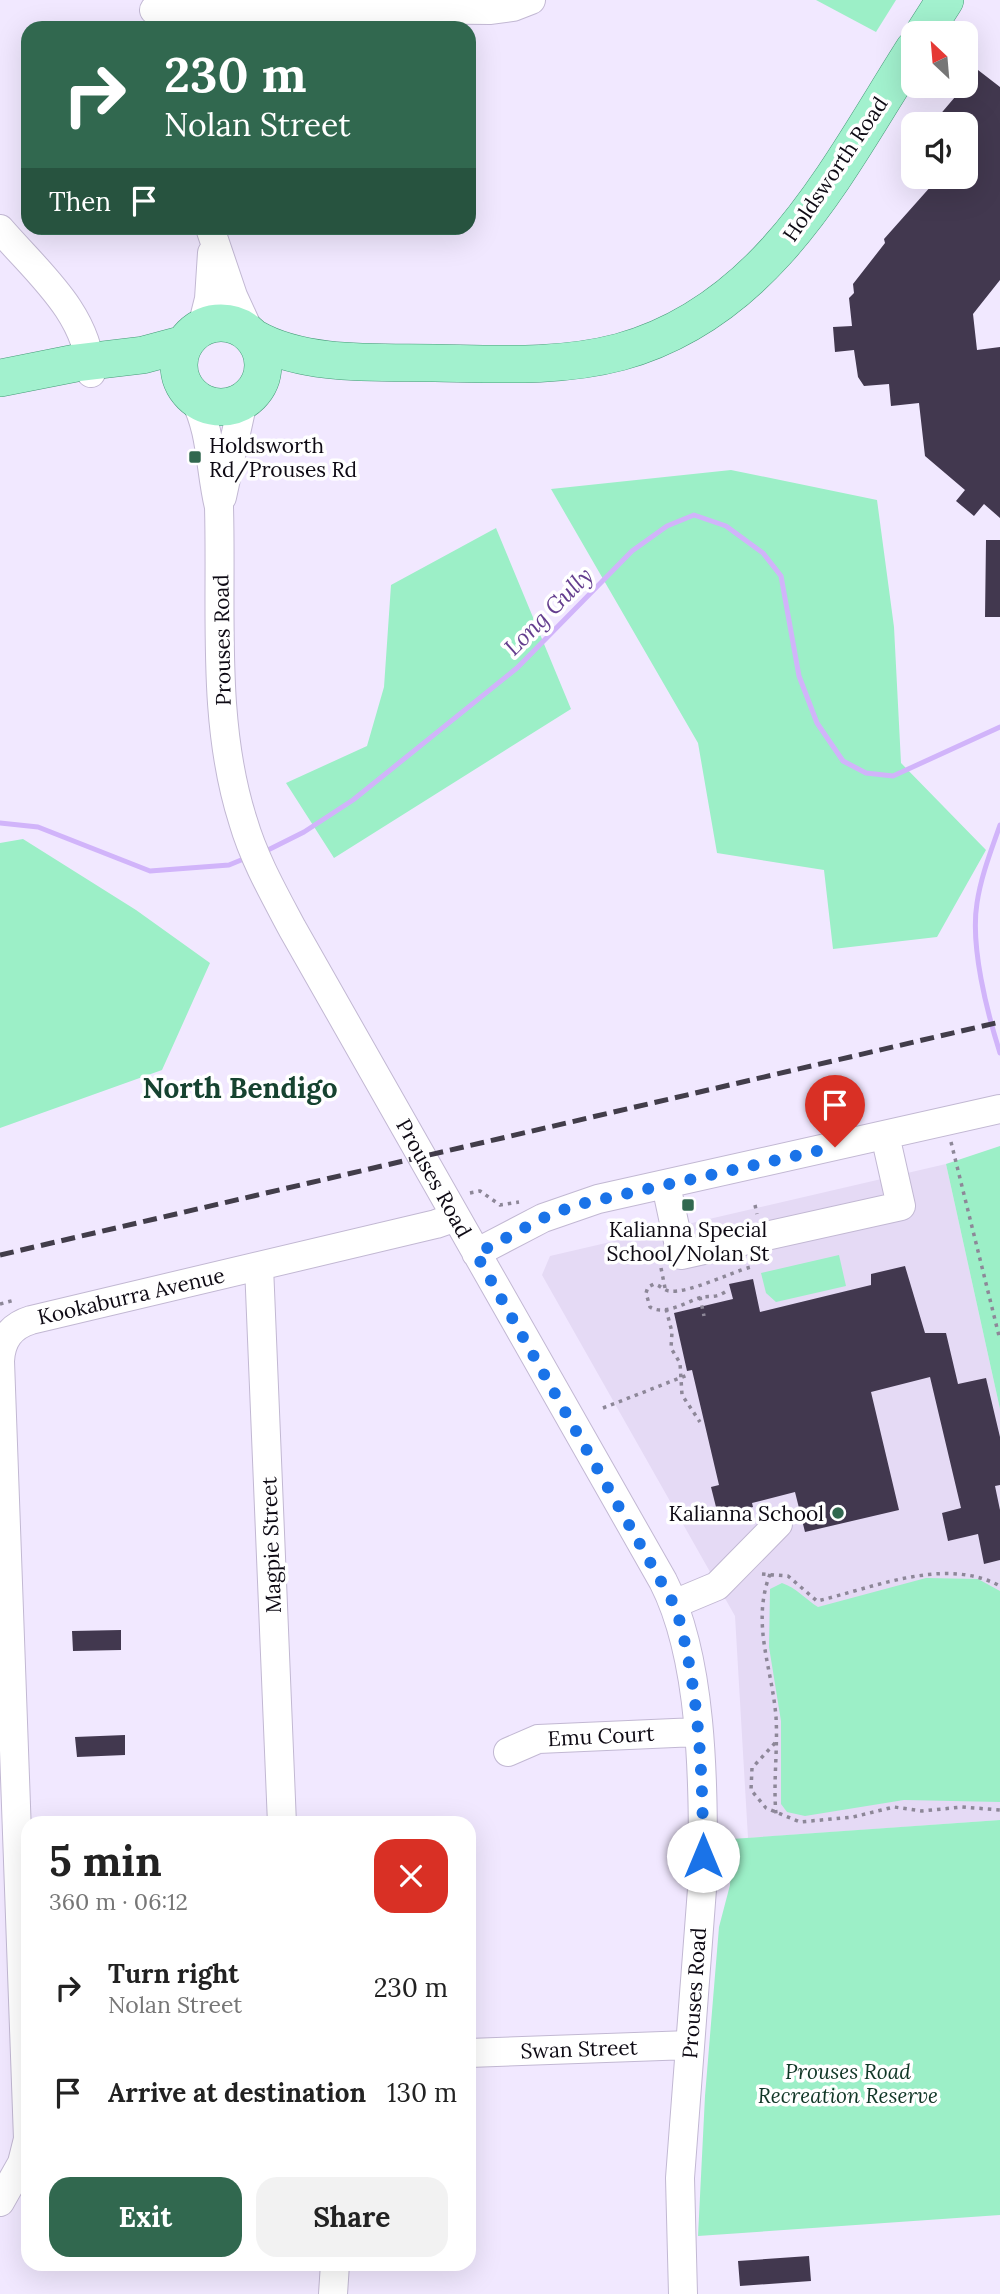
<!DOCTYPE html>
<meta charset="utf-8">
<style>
body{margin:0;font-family:Lora,serif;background:#f2f2f2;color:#222;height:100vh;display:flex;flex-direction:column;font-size:26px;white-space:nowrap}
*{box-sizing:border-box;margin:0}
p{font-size:23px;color:#767676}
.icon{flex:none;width:38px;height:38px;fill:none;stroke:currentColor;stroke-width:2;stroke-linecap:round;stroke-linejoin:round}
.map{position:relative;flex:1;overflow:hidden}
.sheet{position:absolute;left:21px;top:1816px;width:455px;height:455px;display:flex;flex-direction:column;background:#fff;border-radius:21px;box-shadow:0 7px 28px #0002}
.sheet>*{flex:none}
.hud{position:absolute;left:21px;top:21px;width:455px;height:214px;border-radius:21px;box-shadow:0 7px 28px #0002;background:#31684f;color:#fff;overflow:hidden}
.needle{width:46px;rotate:334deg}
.buttons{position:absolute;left:901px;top:21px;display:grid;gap:14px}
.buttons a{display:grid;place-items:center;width:77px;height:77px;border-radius:14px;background:#fff;box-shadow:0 7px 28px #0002;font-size:35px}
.pin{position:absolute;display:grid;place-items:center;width:60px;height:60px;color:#fff;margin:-72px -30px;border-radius:50% 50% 50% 0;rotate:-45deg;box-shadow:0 0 7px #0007}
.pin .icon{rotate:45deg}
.me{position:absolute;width:77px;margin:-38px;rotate:0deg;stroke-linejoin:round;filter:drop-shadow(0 0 5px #0008)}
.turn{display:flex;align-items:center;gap:24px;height:147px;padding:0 28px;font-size:32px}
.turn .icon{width:91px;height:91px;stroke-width:2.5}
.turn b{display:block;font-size:49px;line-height:60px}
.then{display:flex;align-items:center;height:66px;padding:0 28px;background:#0003;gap:14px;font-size:26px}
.round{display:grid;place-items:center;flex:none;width:74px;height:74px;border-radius:21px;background:#f2f2f2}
.overview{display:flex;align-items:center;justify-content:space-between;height:119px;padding:0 28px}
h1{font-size:42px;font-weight:800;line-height:52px}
.button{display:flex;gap:14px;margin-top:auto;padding:14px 28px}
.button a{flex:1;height:80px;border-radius:21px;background:#31684f;color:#fff;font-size:28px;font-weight:800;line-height:80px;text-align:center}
.button a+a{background:#f2f2f2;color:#222}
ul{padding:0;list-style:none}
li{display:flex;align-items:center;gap:21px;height:105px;padding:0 28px}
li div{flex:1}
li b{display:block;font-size:26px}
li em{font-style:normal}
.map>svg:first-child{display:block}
</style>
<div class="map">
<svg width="1000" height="2294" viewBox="0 0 1000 2294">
<rect width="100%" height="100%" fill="#f1e8ff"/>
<path fill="#e5daf5" d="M946 1164 1000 1409V1820L748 1838 735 1616 542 1275 550 1256Z"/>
<path fill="#9cefc7" d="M816 0H896L876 32Z
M731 470 877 500 894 627 901 763 986 850 937 937 833 949 824 870 717 853 698 743 551 489Z
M496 528 571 709 334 858 286 783 367 746 384 687 391 585Z
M23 839 136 910 210 963 162 1070 0 1128V843Z
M1000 1146V1409L946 1164Z
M839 1255 846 1286 776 1302 766 1293 761 1273Z
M926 1578 978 1579 1000 1591V1802L904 1800 805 1816 787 1812 781 1804V1721L769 1647 770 1589 782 1583C797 1588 805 1599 818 1607Z
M1000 1820V2215L698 2236 705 2096 719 1927 730 1885 732 1839Z"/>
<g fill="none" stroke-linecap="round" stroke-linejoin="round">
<path stroke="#d1b4fa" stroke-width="5" d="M0 823 38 827 150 871 229 865 246 858
M1000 825C991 851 981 876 977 903 970 946 987 1012 1000 1053
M262 853 304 832 353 800 517 668 632 551 667 526 694 515 726 526 763 553 781 576 799 676 817 723 843 761 866 773 893 776 1000 727"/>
</g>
<path fill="#42384f" d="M978 70 1000 87V280L973 314 977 350 1000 347V518L984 504 974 516 956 501 965 490 925 456 919 403 891 406 889 384 864 386 858 377 854 350 835 352 833 327 852 326 849 298 854 293 853 284 885 243 884 239 932 185 931 177H966V124H932Z
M986 540H1000V617H985Z
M905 1266 925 1333H946L958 1384 986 1378 1000 1437V1485L995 1486 1000 1510V1560L984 1564 978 1534 948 1541 942 1513 961 1508 930 1377 871 1392 899 1510 805 1532 795 1492 752 1503 753 1507 718 1515 711 1487 719 1485 692 1370 687 1371 674 1313 733 1299 729 1284 753 1279 760 1312 871 1285V1274Z
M121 1630V1650L73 1651 72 1631Z
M125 1735V1755L77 1757 75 1737Z
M809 2256 811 2281 740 2286 738 2261Z"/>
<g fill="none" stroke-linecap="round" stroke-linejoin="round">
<defs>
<path id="minor" d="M154 10 173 7 491 10 513 7 531 0
M210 228 233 296 250 333
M0 229C37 272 88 313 91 373
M202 327 209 299 212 253
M194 398C212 431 210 471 219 507 222 611 211 721 243 821 254 859 274 894 292 928L663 1581C704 1661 703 1786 703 1876L680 2178 683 2294
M222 497 243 401
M666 1185 681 1255 901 1206 885 1135
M476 1253 543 1218 598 1199 1000 1109
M259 1266 282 1824
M674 1604 717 1586 778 1524
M508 1752 538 1739 697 1732
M469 2053 690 2045
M0 2202 22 2163 28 2139 0 1361C1 1340 11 1326 31 1320L436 1224 456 1217
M333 2294 335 2264"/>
<path id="major" d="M924 33 945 0
M179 365a42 42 0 1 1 84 0a42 42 0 1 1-84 0Z
M254 338C304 367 379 362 435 363 496 364 560 368 620 352 769 311 837 170 914 49
M0 378 76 363 143 355 184 344"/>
</defs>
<use href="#minor" stroke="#c2b8d3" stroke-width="30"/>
<use href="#major" stroke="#469a78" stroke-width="38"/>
<path stroke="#8d8798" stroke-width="3.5" stroke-dasharray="3.5 5" stroke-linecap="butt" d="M951 1142 1000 1340
M470 1193 480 1191 500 1205 519 1202
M755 1205 757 1214
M661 1268 665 1288
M725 1292C714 1299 709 1295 699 1298 684 1303 664 1316 650 1307L646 1293 648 1287 654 1284C660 1285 663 1290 669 1291 688 1294 731 1272 751 1267
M700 1297 704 1316
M0 1304 15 1300
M666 1309 672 1332 671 1348 680 1363 682 1395 700 1422
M603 1408 690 1374
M762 1574 788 1576 817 1601C873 1588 945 1556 1000 1586
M770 1574C751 1624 772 1667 776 1717 778 1749 773 1782 776 1814
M775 1743 752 1768 751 1790 766 1808 800 1822 853 1817 894 1807 922 1811 962 1807 1000 1810"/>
<use href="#minor" stroke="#fff" stroke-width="28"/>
<use href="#major" stroke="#a2f1ce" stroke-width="37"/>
<path stroke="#423d4a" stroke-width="5" stroke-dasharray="14 7" stroke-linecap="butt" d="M0 1255 1000 1022"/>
</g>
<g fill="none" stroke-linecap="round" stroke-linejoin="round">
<path stroke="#1a73e8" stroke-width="12" stroke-dasharray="0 21.6" d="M703 1856C703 1774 699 1687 676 1608L476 1254 543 1218 576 1205 835 1147"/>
</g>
<g fill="#31684f" stroke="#fff" stroke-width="2.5">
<rect x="188" y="450" width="14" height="14" rx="3.5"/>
<rect x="681" y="1198" width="14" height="14" rx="3.5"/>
<circle cx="838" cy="1513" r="7"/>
</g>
<g text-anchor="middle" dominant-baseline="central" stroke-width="7" stroke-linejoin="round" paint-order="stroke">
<g font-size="21" fill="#0e0a14" stroke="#fff">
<text transform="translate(835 169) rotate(-56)">Holdsworth Road</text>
<text transform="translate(222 640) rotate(-91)">Prouses Road</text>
<text transform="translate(434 1178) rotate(61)">Prouses Road</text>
<text transform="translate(131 1296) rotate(-13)">Kookaburra Avenue</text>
<text transform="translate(271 1545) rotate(-92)">Magpie Street</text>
<text transform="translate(601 1736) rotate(-3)">Emu Court</text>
<text transform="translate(694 1993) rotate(-86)">Prouses Road</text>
<text transform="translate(579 2049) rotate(-2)">Swan Street</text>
</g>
<g font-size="21" fill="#0e0a14" stroke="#fff" text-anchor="start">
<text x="209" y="445">Holdsworth<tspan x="209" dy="24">Rd/Prouses Rd</tspan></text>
<text x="688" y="1229" text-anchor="middle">Kalianna Special<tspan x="688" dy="24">School/Nolan St</tspan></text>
<text x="824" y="1513" text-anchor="end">Kalianna School</text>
</g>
<g font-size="21" font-style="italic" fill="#103626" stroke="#fff">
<text x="848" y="2071">Prouses Road<tspan x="848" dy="24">Recreation Reserve</tspan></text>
</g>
<g font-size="23" font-style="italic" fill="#643e8e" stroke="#fff">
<text transform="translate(548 611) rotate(-45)">Long Gully</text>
</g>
<g font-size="28" font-weight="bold" fill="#164330" stroke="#fff">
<text x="240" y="1088">North Bendigo</text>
</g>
</g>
</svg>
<div class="buttons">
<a><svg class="needle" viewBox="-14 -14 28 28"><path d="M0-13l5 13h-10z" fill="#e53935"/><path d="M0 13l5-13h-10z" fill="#767676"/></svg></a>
<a><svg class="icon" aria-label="sound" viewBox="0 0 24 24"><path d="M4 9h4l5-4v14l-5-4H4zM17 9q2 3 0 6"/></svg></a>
</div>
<div class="pin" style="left:835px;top:1147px;background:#d93025"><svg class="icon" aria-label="arrive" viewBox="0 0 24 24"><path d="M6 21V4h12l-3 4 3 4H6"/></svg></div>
<svg class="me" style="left:703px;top:1856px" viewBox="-20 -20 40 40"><circle r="19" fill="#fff"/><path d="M0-13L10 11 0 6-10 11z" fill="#1a73e8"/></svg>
<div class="hud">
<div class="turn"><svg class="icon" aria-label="right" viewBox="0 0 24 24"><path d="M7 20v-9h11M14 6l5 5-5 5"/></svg><div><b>230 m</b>Nolan Street</div></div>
<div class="then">Then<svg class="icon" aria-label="arrive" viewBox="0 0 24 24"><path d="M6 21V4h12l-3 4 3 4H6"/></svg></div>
</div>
<section class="sheet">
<div class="overview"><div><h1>5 min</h1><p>360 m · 06:12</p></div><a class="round" style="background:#d93025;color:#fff"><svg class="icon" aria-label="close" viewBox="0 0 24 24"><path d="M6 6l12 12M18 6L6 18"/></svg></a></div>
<ul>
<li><svg class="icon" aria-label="right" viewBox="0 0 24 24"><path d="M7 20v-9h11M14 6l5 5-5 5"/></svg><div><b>Turn right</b><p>Nolan Street</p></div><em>230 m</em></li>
<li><svg class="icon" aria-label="arrive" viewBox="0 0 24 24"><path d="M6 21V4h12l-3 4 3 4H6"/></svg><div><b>Arrive at destination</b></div><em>130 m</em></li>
</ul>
<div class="button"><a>Exit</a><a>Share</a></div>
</section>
</div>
